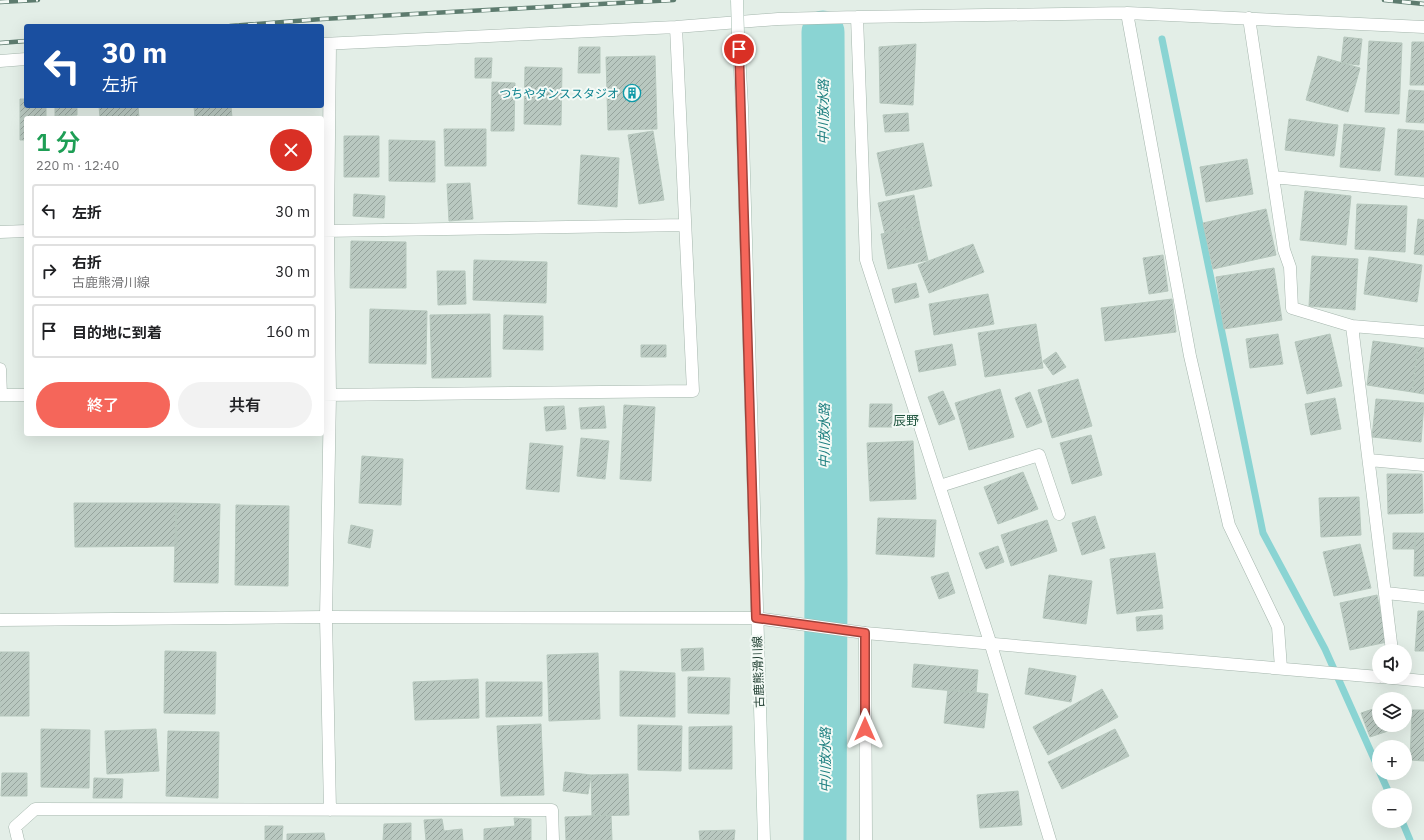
<!DOCTYPE html>
<html lang="ja">
<meta charset="utf-8">
<style>
body{margin:0;font-family:"IBM Plex Sans","Noto Sans JP",sans-serif;background:#f2f2f2;color:#202124;height:100vh;display:flex;flex-direction:column;font-size:15px;white-space:nowrap}
*{box-sizing:border-box;margin:0}
p{font-size:13px;color:#757577}
.icon{flex:none;width:22px;height:22px;fill:none;stroke:currentColor;stroke-width:2;stroke-linecap:round;stroke-linejoin:round}
.map{position:relative;flex:1;overflow:hidden}
.panel{position:absolute;left:24px;top:116px;width:300px;height:320px;display:flex;flex-direction:column;background:#fff;border-radius:4px;box-shadow:0 4px 16px #0002}
.panel>*{flex:none}
.banner{position:absolute;left:24px;top:24px;width:300px;height:84px;border-radius:4px;box-shadow:0 4px 16px #0002;background:#1a4fa0;color:#fff;overflow:hidden}
.controls{position:absolute;left:1372px;top:644px;display:grid;gap:8px}
.controls a{display:grid;place-items:center;width:40px;height:40px;border-radius:50%;background:#fff;box-shadow:0 4px 16px #0002;font-size:20px}
.pin{position:absolute;display:grid;place-items:center;width:34px;height:34px;color:#fff;margin:-17px;border:2px solid #fff;border-radius:50%;box-shadow:0 1px 4px #0007}
.me{position:absolute;width:44px;margin:-22px;rotate:0deg;stroke-linejoin:round;filter:drop-shadow(0 0 3px #0008)}
.turn{display:flex;align-items:center;gap:14px;height:84px;padding:0 12px;font-size:18px}
.turn .icon{width:52px;height:52px;stroke-width:2.5}
.turn b{display:block;font-size:28px;line-height:34px}
.round{display:grid;place-items:center;flex:none;width:42px;height:42px;border-radius:21px;background:#f2f2f2}
.summary{display:flex;align-items:center;justify-content:space-between;height:68px;padding:0 12px}
h1{font-size:24px;font-weight:600;line-height:30px;color:#1e9e55}
.cta{display:flex;gap:8px;margin-top:auto;padding:8px 12px}
.cta a{flex:1;height:46px;border-radius:24px;background:#f5665a;color:#fff;font-size:16px;font-weight:600;line-height:46px;text-align:center}
.cta a+a{background:#f2f2f2;color:#202124}
ul{padding:0;list-style:none}
li{display:flex;align-items:center;gap:12px;height:54px;margin:0 8px 6px;padding:0 4px;border:2px solid #e0e0e0;border-radius:4px}
li div{flex:1}
li b{display:block;font-size:15px}
li em{font-style:normal}
.map>svg:first-child{display:block}
</style>
<div class="map">
<svg width="1424" height="840" viewBox="0 0 1424 840">
<defs>
<pattern id="building-hatch" width="6" height="6" patternUnits="userSpaceOnUse"><rect width="6" height="6" fill="#b9c8c0"/><path d="M-1 1l2-2M0 6l6-6M5 7l2-2" fill="none" stroke="#96a49d"/></pattern>
</defs>
<rect width="100%" height="100%" fill="#e3eee7"/>
<g fill="none" stroke-linecap="round" stroke-linejoin="round">
<path stroke="#8ad4d3" stroke-width="7" d="M1162 39 1263 533 1325 649 1379 770
M1380 773 1390 795
M1402 821 1410 840"/>
<path stroke="#8ad4d3" stroke-width="43" d="M823 32 826 581 825 840"/>
</g>
<path fill="url(#building-hatch)" stroke="#b6c7bd" d="M1344 37 1362 39 1359 65 1341 63Z
M1369 41 1402 43 1399 114 1365 112Z
M1412 42H1424V85H1410Z
M916 44 913 105 880 103 879 47Z
M579 47H600V73H578Z
M655 56 657 129 608 130 606 57Z
M1318 56 1360 68 1348 112 1306 100Z
M475 58H492L491 78H475Z
M525 67 562 68 561 125 524 124Z
M492 82 515 83 514 131H491Z
M1409 90 1424 91V123L1406 122Z
M20 99H26V106H46V118H26V140H20Z
M55 106H77V115L55 116Z
M99 106H138L139 118H100Z
M194 106H231L232 118H195Z
M908 113 909 131 885 132 883 115Z
M1289 119 1338 125 1334 156 1285 150Z
M1344 124 1385 128 1380 171 1340 167Z
M444 129H486V166H445Z
M1398 129 1424 131V177L1395 175Z
M653 131 664 200 639 204 628 135Z
M344 136H379V177H344Z
M389 140 435 141V182L389 181Z
M923 143 932 186 886 196 877 153Z
M581 155 619 158 617 207 578 204Z
M1247 159 1253 194 1206 202 1200 167Z
M470 183 473 219 449 221 447 184Z
M1305 191 1351 196 1346 245 1300 240Z
M354 194 385 196 384 218 353 216Z
M914 195 920 226 885 234 878 203Z
M1357 204 1407 206 1405 252 1355 249Z
M1266 209 1276 255 1213 269 1203 223Z
M1418 219 1424 220V255L1414 254Z
M920 226 928 260 888 269 881 234Z
M351 241 406 242V288H350Z
M973 244 984 272 929 293 918 265Z
M1163 255 1168 291 1149 294 1143 258Z
M1312 256 1358 259 1355 310 1309 306Z
M1369 257 1422 265 1417 302 1364 294Z
M474 260 547 262 546 303 473 300Z
M1274 268 1282 320 1224 329 1216 277Z
M437 271H465L466 304 438 305Z
M25 278H26V336H25Z
M916 283 919 297 895 303 892 289Z
M988 294 994 324 934 335 929 304Z
M1172 299 1176 332 1105 341 1101 308Z
M370 309 427 311 426 364 369 363Z
M490 314 491 377 432 378 430 315Z
M504 315 543 316V350L503 349Z
M1036 324 1043 368 985 377 978 333Z
M1278 334 1283 364 1250 368 1246 339Z
M1330 334 1342 386 1307 394 1295 342Z
M1373 341 1418 347 1412 392 1367 385Z
M952 344 956 365 919 372 915 351Z
M641 345H666V357H641Z
M1418 347 1424 348V394L1412 392Z
M1056 352 1066 367 1053 375 1043 361Z
M1078 379 1092 426 1052 438 1038 390Z
M1000 389 1014 437 969 450 955 403Z
M943 391 955 419 939 425 928 397Z
M1030 392 1042 422 1027 428 1015 398Z
M1335 398 1341 429 1311 435 1305 404Z
M1376 399 1424 403 1421 442 1372 437Z
M870 404H892V427H869Z
M624 405 655 407 651 481 620 479Z
M564 406 566 429 546 431 544 407Z
M604 406 606 428 581 429 579 408Z
M1091 435 1102 475 1072 484 1060 443Z
M581 438 609 441 605 479 577 476Z
M913 441 916 499 870 501 867 443Z
M530 443 563 446 559 492 526 489Z
M362 456 403 459 401 505 359 503Z
M1023 472 1038 509 998 524 984 487Z
M1387 474H1422L1423 513 1388 514Z
M1359 497 1361 535 1321 537 1319 498Z
M74 503H176L177 546 75 547Z
M176 503 220 504 218 583 174 582Z
M236 505 289 506 288 586 235 585Z
M1095 516 1105 548 1082 555 1072 523Z
M878 518 936 520 934 557 876 554Z
M1047 520 1057 551 1011 566 1001 535Z
M351 525 373 530 370 548 348 543Z
M1393 533H1415V549H1393Z
M1415 533H1424V576H1414Z
M1360 544 1371 588 1334 596 1323 552Z
M998 546 1004 562 986 569 979 553Z
M1155 553 1163 608 1117 614 1110 559Z
M948 572 955 593 939 599 931 577Z
M1049 575 1092 581 1086 624 1043 618Z
M1377 595 1387 642 1350 650 1340 603Z
M1418 611H1424V651H1415Z
M1162 615 1163 629 1137 631 1136 617Z
M703 648 704 670 682 671 681 649Z
M165 651 216 652 215 714 164 713Z
M0 652H29V716H0Z
M598 653 600 719 549 721 547 655Z
M914 664 978 670 976 693 912 687Z
M1029 668 1076 676 1071 702 1025 694Z
M620 671 675 673V717L620 716Z
M688 677 730 678 729 714 688 713Z
M478 679 479 718 415 720 413 682Z
M486 682H542V716L486 717Z
M948 689 988 694 984 728 944 723Z
M1102 689 1118 717 1048 755 1033 727Z
M1379 707V725H1389L1391 730 1370 737 1361 713Z
M1412 710H1424V761L1410 760Z
M541 724 544 795 501 796 497 726Z
M638 725 682 726 681 771 638 770Z
M732 726V769H689V727Z
M41 729 90 730 89 788 41 787Z
M156 729 159 771 107 774 105 731Z
M1115 729 1129 756 1062 789 1048 762Z
M168 731 219 732 218 798 166 796Z
M565 772 591 775 588 794 563 791Z
M2 773H27V796H1Z
M628 774 629 815 592 816 591 775Z
M94 778 123 779 122 798H93Z
M1018 791 1022 825 980 828 977 795Z
M611 815 612 840H566L565 817Z
M514 818 531 819V840H484V829L515 826Z
M442 819 444 831 462 829 463 840H426L424 820Z
M411 823V840H383L384 824Z
M265 826H283L282 840H265Z
M735 830 734 840H700L699 831Z
M324 833 325 840H287V834Z"/>
<g fill="none" stroke-linecap="round" stroke-linejoin="round">
<defs>
<path id="minor" d="M1127 13 1190 356 1229 525 1278 627 1281 668
M1249 18 1284 250 1290 267 1292 308 1352 326 1424 332
M322 44 676 27 778 19 857 17
M0 61 26 59
M1273 177 1424 192
M322 231 685 225
M0 232 26 231
M1352 326 1392 651
M0 369 1 395H26
M322 395 693 391 676 27
M1369 460 1424 465
M940 486 1039 455 1059 514
M1386 593 1424 597
M865 633 866 840
M330 810 326 617 330 395 328 231 330 44
M18 840 15 827 35 809 552 810 553 840
M1050 840 991 645 866 260 857 17 1127 13 1424 27"/>
<path id="tertiary" d="M0 620 326 617 756 618 865 633 1379 677
M1382 677 1424 681"/>
<path id="secondary" d="M738 34 742 107 764 840"/>
</defs>
<use href="#minor" stroke="#a5b6ad" stroke-width="13"/>
<use href="#tertiary" stroke="#a5b6ad" stroke-width="13"/>
<use href="#secondary" stroke="#a4bdb0" stroke-width="13"/>
<use href="#minor" stroke="#fff" stroke-width="12"/>
<use href="#tertiary" stroke="#fff" stroke-width="12"/>
<use href="#secondary" stroke="#fff" stroke-width="12"/>
<defs>
<path id="rail" d="M1384 0 1424 4
M0 2 38 0
M230 26 322 19 674 0
M0 43 26 41"/>
</defs>
<use href="#rail" stroke="#5d7b6e" stroke-width="4.5"/>
<use href="#rail" stroke="#f4faf6" stroke-width="3" stroke-dasharray="9" stroke-linecap="butt"/>
<defs>
<path id="secondary-bridge" d="M737 0 738 34"/>
</defs>
<use href="#secondary-bridge" stroke="#a4bdb0" stroke-width="13" stroke-linecap="butt"/>
<use href="#secondary-bridge" stroke="#fff" stroke-width="12"/>
</g>
<g fill="none" stroke-linecap="round" stroke-linejoin="round">
<defs>
<path id="route" d="M739 49 756 618 865 633V729"/>
</defs>
<use href="#route" stroke="#9f423a" stroke-width="10"/>
<use href="#route" stroke="#f5665a" stroke-width="7"/>
</g>
<defs>
<symbol id="building-ring" viewBox="-11 -11 22 22"><circle r="9.5" fill="#f4faf6" stroke="#0f9aa8" stroke-width="1.5"/><path d="M-4-6H4V6H1V3H-1V6H-4ZM-2.5-4.3h1.7v1.8h-1.7ZM.8-4.3h1.7v1.8H.8ZM-2.5-1h1.7V.8h-1.7ZM.8-1h1.7V.8H.8Z" fill="#0f9aa8"/></symbol>
</defs>
<g fill-rule="evenodd">
<use href="#building-ring" x="622" y="83" width="20" height="20"/>
</g>
<g text-anchor="middle" dominant-baseline="central" stroke-width="4" stroke-linejoin="round" paint-order="stroke">
<g font-size="12" fill="#0d838f" stroke="#f4faf6" text-anchor="end">
<text x="619" y="93">つちやダンススタジオ</text>
</g>
<g font-size="12" fill="#224033" stroke="#f4faf6">
<text transform="translate(758 672) rotate(-92)">古鹿熊滑川線</text>
</g>
<g font-size="13" font-style="italic" fill="#1a7d7e" stroke="#f4faf6">
<text transform="translate(823 112) rotate(-90)">中川放水路</text>
<text transform="translate(824 436) rotate(-90)">中川放水路</text>
<text transform="translate(825 760) rotate(-90)">中川放水路</text>
</g>
<g font-size="13" fill="#1d533d" stroke="#f4faf6">
<text x="906" y="420">辰野</text>
</g>
</g>
</svg>
<div class="controls">
<a><svg class="icon" aria-label="sound" viewBox="0 0 24 24"><path d="M4 9h4l5-4v14l-5-4H4zM17 9q2 3 0 6"/></svg></a>
<a><svg class="icon" aria-label="layers" viewBox="0 0 24 24"><path d="M12 4l9 5-9 5-9-5zM3 14l9 5 9-5"/></svg></a>
<a>+</a>
<a>−</a>
</div>
<div class="pin" style="left:739px;top:49px;background:#d93025"><svg class="icon" aria-label="arrive" viewBox="0 0 24 24"><path d="M6 21V4h12l-3 4 3 4H6"/></svg></div>
<svg class="me" style="left:865px;top:729px" viewBox="-20 -20 40 40"><path d="M0-17L14 15 0 8-14 15z" fill="#f5665a" stroke="#fff" stroke-width="4"/></svg>
<div class="banner">
<div class="turn"><svg class="icon" aria-label="left" viewBox="0 0 24 24"><path d="M17 20v-9H6M10 6l-5 5 5 5"/></svg><div><b>30 m</b>左折</div></div>
</div>
<section class="panel">
<div class="summary"><div><h1>1 分</h1><p>220 m · 12:40</p></div><a class="round" style="background:#d93025;color:#fff"><svg class="icon" aria-label="close" viewBox="0 0 24 24"><path d="M6 6l12 12M18 6L6 18"/></svg></a></div>
<ul>
<li><svg class="icon" aria-label="left" viewBox="0 0 24 24"><path d="M17 20v-9H6M10 6l-5 5 5 5"/></svg><div><b>左折</b></div><em>30 m</em></li>
<li><svg class="icon" aria-label="right" viewBox="0 0 24 24"><path d="M7 20v-9h11M14 6l5 5-5 5"/></svg><div><b>右折</b><p>古鹿熊滑川線</p></div><em>30 m</em></li>
<li><svg class="icon" aria-label="arrive" viewBox="0 0 24 24"><path d="M6 21V4h12l-3 4 3 4H6"/></svg><div><b>目的地に到着</b></div><em>160 m</em></li>
</ul>
<div class="cta"><a>終了</a><a>共有</a></div>
</section>
</div>
